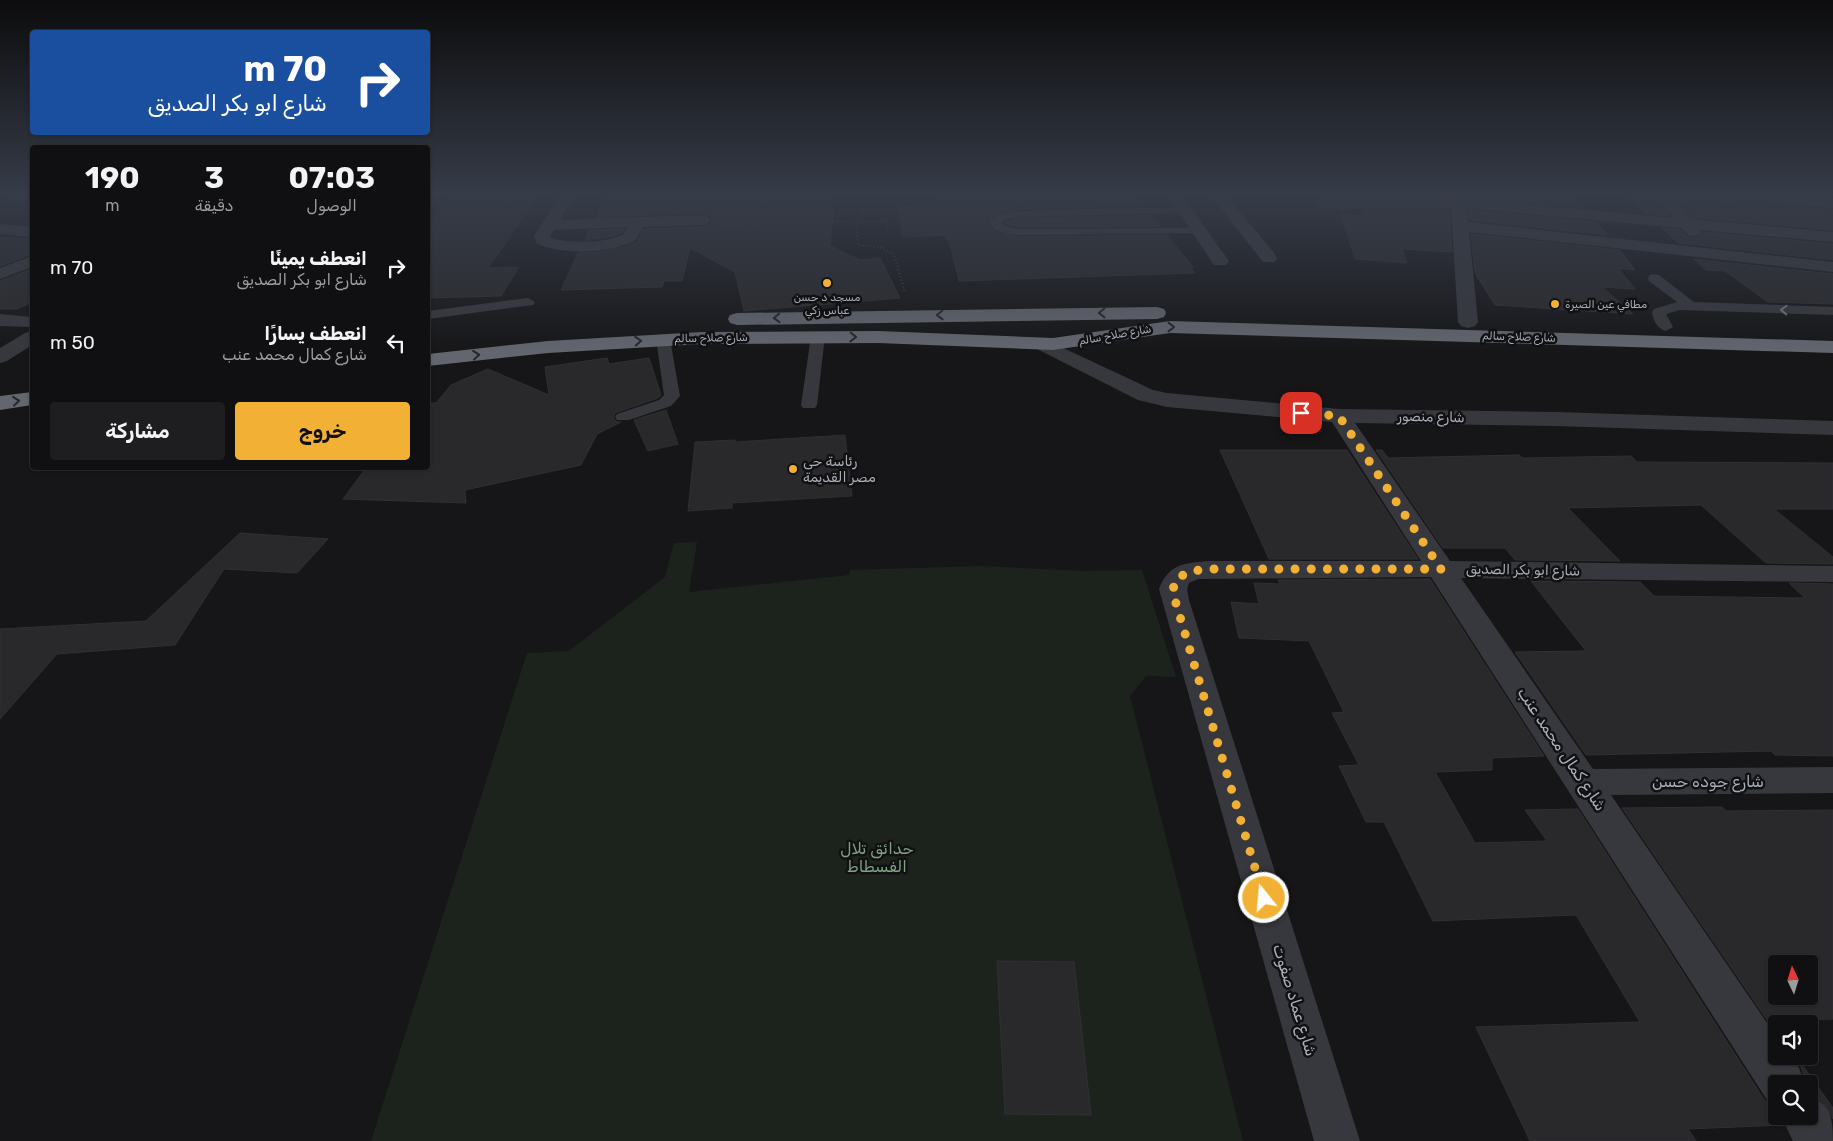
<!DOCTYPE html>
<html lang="ar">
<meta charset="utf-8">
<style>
body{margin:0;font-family:Rubik,Cairo,sans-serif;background:#1e1e20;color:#f1f3f6;direction:rtl;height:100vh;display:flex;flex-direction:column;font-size:19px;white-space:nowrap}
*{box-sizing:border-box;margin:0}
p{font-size:16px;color:#9c9d9f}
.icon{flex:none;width:28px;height:28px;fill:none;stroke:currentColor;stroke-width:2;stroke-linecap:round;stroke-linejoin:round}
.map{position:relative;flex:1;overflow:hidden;direction:ltr}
.sheet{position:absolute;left:30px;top:145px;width:400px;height:325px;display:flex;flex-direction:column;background:#101012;border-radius:5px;box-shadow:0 1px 4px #0004,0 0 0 1px #303032;direction:rtl}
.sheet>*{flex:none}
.banner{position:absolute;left:30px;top:30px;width:400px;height:105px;border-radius:5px;box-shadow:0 1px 4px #0004,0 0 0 1px #303032;direction:rtl;background:#1a4fa0;color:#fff;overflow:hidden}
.needle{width:32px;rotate:356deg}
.buttons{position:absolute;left:1768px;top:955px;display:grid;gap:10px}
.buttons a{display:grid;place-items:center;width:50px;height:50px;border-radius:5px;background:#101012;box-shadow:0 1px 4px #0004,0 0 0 1px #303032;font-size:25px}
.pin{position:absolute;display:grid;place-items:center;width:42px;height:42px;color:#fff;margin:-21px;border-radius:10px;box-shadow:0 2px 8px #0006}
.me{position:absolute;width:55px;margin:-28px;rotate:343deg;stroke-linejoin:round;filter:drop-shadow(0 0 4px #0008)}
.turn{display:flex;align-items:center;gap:18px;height:105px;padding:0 20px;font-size:22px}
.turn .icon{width:65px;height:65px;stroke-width:2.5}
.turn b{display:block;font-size:35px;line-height:42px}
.eta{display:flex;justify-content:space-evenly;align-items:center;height:85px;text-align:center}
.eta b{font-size:30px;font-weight:700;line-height:35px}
.primary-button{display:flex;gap:10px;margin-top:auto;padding:10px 20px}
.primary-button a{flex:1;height:58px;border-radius:5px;background:#f2b134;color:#111;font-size:20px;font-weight:700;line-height:58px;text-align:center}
.primary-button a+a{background:#1e1e20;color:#f1f3f6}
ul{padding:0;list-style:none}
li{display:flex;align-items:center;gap:15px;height:75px;padding:0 20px}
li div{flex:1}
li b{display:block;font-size:19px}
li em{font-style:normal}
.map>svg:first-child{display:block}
</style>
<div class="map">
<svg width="1833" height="1141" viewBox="0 0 1833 1141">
<rect width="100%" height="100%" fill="#161618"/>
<path fill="#1c231d" d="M697 542 689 592 849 575 850 570 981 566 1082 571 1142 570 1176 677 1146 676 1130 696 1243 1141H371L527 653 569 651 665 577 674 543Z"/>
<path fill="#29292c" stroke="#303034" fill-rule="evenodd" d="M460 194H540L488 268 519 267 501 296 428 298V223L448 197H457Z
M607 194H832L831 211H833L830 246 860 260 880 258 900 298 744 311 735 272 690 248 682 281H664L662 287 561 290 578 253 599 252 624 247 637 242 644 229 702 227 709 225 712 221 710 216 702 213 596 217Z
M934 194H1133L1143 206 1015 209 996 214 987 223 997 233 1020 237 1167 235 1193 267H1190L1195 273 959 281 949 240H946L945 235 903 237 898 207 919 206V204L936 203Z
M1456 194H1574L1585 208 1458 196Z
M1626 194H1654L1670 216 1646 214Z
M1673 194H1716L1718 198 1725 200 1833 210V230L1692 217Z
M1449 210 1452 252 1402 249 1407 263 1355 259 1341 214 1365 216 1363 211Z
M1467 210 1597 222 1607 235 1470 220Z
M1150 215 1160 226 1020 227 1004 223 1015 219Z
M1662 228 1681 230 1686 236 1693 238 1699 237 1703 232 1833 244V260L1678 243Z
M624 229 622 233 614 236 585 240 589 230Z
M1471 234 1620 250 1635 270 1618 268 1635 289 1602 287 1633 314 1495 305 1475 273Z
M0 237 32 239V254L0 266Z
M1694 259 1833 274V304L1768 302 1725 271 1706 270Z
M32 269V302L17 309H0V281Z
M607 358 609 364 649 358 661 395 658 398 615 413 613 418 617 422H621L597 434 581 465 465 490 466 503 343 499 366 468H428V403H436L451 385 488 369 549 395 545 367Z
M666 410 678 444 648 451 634 420Z
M845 435 852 496 732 503V508L688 511 695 442 735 440V442Z
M1220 450H1347L1418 559H1269Z
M1376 450H1382L1388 458 1519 455 1523 458 1631 456 1637 462 1833 463V509H1774L1833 557V564L1766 563 1701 505 1568 508 1620 561 1515 560 1505 548H1443Z
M240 533 328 539 297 573 224 569 175 645 57 654 0 719V629L146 621Z
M1430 579 1544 756 1492 758V770L1435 772 1475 843 1547 841 1525 810 1578 809 1765 1101 1776 1105V1116H1779L1783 1125 1688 1129 1696 1141H1530L1476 1027 1640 1022 1576 915 1433 921 1384 822H1366L1339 766 1359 765 1332 713 1344 712 1309 641 1239 638 1231 602 1259 604 1254 583 1280 584 1278 580Z
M1531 581 1640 582 1654 596 1805 598 1789 583 1833 584V756L1775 755 1771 751 1586 755 1515 652 1586 651Z
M1722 807 1726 811 1833 810V1019L1770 1021 1776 1030V1033L1622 808ZM1776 964H1809V996H1776Z
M997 961 1074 962 1091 1115 1005 1114Z
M1793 1056H1796L1833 1108V1119L1823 1102 1809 1093V1084H1807L1801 1067Z"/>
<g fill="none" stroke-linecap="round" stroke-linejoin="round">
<path stroke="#3d3f44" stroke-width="2" stroke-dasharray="1 2.5" stroke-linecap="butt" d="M860 194 863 222
M881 194 889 235
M856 222 858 245 883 248 894 254 905 293
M724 224 886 221"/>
<path fill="#37383d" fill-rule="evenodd" d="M1184 207 1190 210 1188 212 1015 217 1005 220 1001 223 1007 227 1020 229 1199 228 1203 229 1205 231 1203 233 1020 235C1008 234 994 234 989 222L997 215 1015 211Z
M1654 274 1659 275 1694 302 1833 307V315L1680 310 1666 314 1673 327 1666 331C1657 329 1653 320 1652 312L1654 309 1677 302 1649 281 1648 278 1649 275Z
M528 298 535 302 533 305 428 319V311Z
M818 332 823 333 825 336 817 405 815 408H803L801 405 811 336 813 333Z
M663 335 668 336 670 339 680 396 671 406 629 420H617L615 417 617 414 659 400 664 395 656 339 658 336Z"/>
<path fill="#37383d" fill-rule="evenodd" d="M0 194H32V200L0 197Z
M561 194H575L560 220 702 215 708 217 710 220 708 223 702 225 643 227 635 241C605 254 567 255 537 244L534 236ZM627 227 623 235C602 243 572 244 551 238L550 236 554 230Z
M1167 194H1181L1229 261 1226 265H1214Z
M1210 194H1225L1275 254 1277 258 1275 262H1263Z
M1656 194H1671L1691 219 1833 232V242L1699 230 1701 232 1699 235C1690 238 1687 235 1682 228L1465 208 1468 222 1833 262V272L1469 232 1478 322 1475 326 1468 328 1461 326 1458 322 1451 208 1322 209 1317 207 1314 204 1317 201 1322 199 1457 198 1674 218Z
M1718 194H1778L1833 198V208L1725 198 1720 197Z
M0 224 32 227V237L0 234Z
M32 256V267L0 279V268Z
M0 314 32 317V327L0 326Z
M32 331V345L7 361 0 363V348L25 333Z
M1042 338 1153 390 1167 393 1339 409 1556 412 1833 421V435L1556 426 1355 423 1450 561 1833 566V582L1461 578 1593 769 1833 767V793L1611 795 1776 1036V1056H1791L1799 1068 1805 1084H1776V1103L1767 1100 1431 577 1198 579 1189 583 1187 589 1189 600 1360 1141H1314L1159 589C1169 563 1185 563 1210 561H1421L1332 422 1167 407 1138 400 1035 348 1032 344 1035 340Z
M1809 1095C1831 1104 1833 1119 1833 1141H1793L1781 1116H1809Z"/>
<path fill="#63666e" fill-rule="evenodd" d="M1157 307 1164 309 1166 313 1164 317 1157 319 737 325 730 323 728 319 730 315 737 313Z
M1170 321 1833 341V353L1170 333 1053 350 878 343 702 344 548 353 428 366V354L548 341 702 332 878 331 1053 338Z
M32 392V405L0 410V396Z"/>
</g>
<defs><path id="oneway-chevron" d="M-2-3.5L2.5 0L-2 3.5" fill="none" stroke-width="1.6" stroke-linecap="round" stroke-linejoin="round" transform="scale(1.25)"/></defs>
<use stroke="#757881" href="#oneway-chevron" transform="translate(1784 310) rotate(-178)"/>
<g stroke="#26262a">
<use href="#oneway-chevron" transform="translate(1102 313) rotate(179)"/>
<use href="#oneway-chevron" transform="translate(940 315) rotate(179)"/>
<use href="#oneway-chevron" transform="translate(777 318) rotate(178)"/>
<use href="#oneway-chevron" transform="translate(1171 327)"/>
<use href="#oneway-chevron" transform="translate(853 337) rotate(1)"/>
<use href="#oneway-chevron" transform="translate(638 341) rotate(-4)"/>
<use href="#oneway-chevron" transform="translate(476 355) rotate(-6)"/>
<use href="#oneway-chevron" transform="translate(16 401) rotate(-6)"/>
</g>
<linearGradient id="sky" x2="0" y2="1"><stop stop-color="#0c0c0d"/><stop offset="0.55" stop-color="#363c48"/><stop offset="1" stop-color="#363c48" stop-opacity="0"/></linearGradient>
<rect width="1833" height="354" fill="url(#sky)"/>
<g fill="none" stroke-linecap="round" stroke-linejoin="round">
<path stroke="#f2b134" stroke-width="9" stroke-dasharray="0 16.2" d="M1264 898 1175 600 1173 589 1177 578 1192 571 1210 569H1441L1339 416 1301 413"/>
</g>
<g fill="#f2b134" stroke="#111113" stroke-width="2">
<circle cx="827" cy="283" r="5"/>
<circle cx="1555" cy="304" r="5"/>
<circle cx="793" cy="469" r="5"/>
</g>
<g text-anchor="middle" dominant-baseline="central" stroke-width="5" stroke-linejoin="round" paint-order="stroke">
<g font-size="11" fill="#a8adb8" stroke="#111113">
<text x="827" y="297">مسجد د حسن<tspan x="827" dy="13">عباس زكي</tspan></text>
<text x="1565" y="304" text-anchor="start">مطافي عين الصيرة</text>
</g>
<g font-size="11" fill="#a8adb8" stroke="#111113">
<text transform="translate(1115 335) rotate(-10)">شارع صلاح سالم</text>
<text transform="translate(1519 337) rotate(2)">شارع صلاح سالم</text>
<text transform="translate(711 338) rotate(-1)">شارع صلاح سالم</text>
</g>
<g font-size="14" fill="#a8adb8" stroke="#111113">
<text transform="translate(1431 417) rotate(1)">شارع منصور</text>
<text transform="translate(1523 570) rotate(1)">شارع ابو بكر الصديق</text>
</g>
<g font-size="14" fill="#a8adb8" stroke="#111113" text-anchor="start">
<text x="803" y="461">رئاسة حى<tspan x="803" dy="16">مصر القديمة</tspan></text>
</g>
<g font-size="16" fill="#a8adb8" stroke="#111113">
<text transform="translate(1562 749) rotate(56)">شارع كمال محمد عنب</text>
<text x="1708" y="781">شارع جوده حسن</text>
<text transform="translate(1295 1000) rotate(73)">شارع عماد صفوت</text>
</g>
<g font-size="16" fill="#7fa381" stroke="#111113">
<text x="877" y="848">حدائق تلال<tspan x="877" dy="18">الفسطاط</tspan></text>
</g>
</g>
</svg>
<div class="buttons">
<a><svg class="needle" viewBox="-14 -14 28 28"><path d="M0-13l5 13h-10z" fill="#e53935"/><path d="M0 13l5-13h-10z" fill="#9c9d9f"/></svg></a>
<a><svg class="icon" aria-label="sound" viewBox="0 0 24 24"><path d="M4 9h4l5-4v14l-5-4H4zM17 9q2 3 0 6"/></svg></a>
<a><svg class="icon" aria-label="search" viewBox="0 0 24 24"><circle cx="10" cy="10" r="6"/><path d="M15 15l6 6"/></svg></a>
</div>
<div class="pin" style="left:1301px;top:413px;background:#d93025"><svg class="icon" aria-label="arrive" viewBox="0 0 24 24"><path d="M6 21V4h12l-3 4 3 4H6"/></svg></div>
<svg class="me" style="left:1264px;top:898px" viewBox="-20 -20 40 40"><circle r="17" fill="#f2b134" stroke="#fff" stroke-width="3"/><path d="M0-11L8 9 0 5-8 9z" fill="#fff"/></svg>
<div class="banner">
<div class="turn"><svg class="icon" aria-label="right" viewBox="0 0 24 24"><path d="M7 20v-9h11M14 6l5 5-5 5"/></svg><div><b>70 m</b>شارع ابو بكر الصديق</div></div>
</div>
<section class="sheet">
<div class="eta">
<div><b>07:03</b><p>الوصول</p></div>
<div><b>3</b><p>دقيقة</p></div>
<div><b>190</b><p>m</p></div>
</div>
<ul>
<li><svg class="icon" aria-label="right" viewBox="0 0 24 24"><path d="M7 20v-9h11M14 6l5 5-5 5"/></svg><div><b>انعطف يمينًا</b><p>شارع ابو بكر الصديق</p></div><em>70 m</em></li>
<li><svg class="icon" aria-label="left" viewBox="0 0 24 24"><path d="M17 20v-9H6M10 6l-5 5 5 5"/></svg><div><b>انعطف يسارًا</b><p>شارع كمال محمد عنب</p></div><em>50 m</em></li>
</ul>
<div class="primary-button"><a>خروج</a><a>مشاركة</a></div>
</section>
</div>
